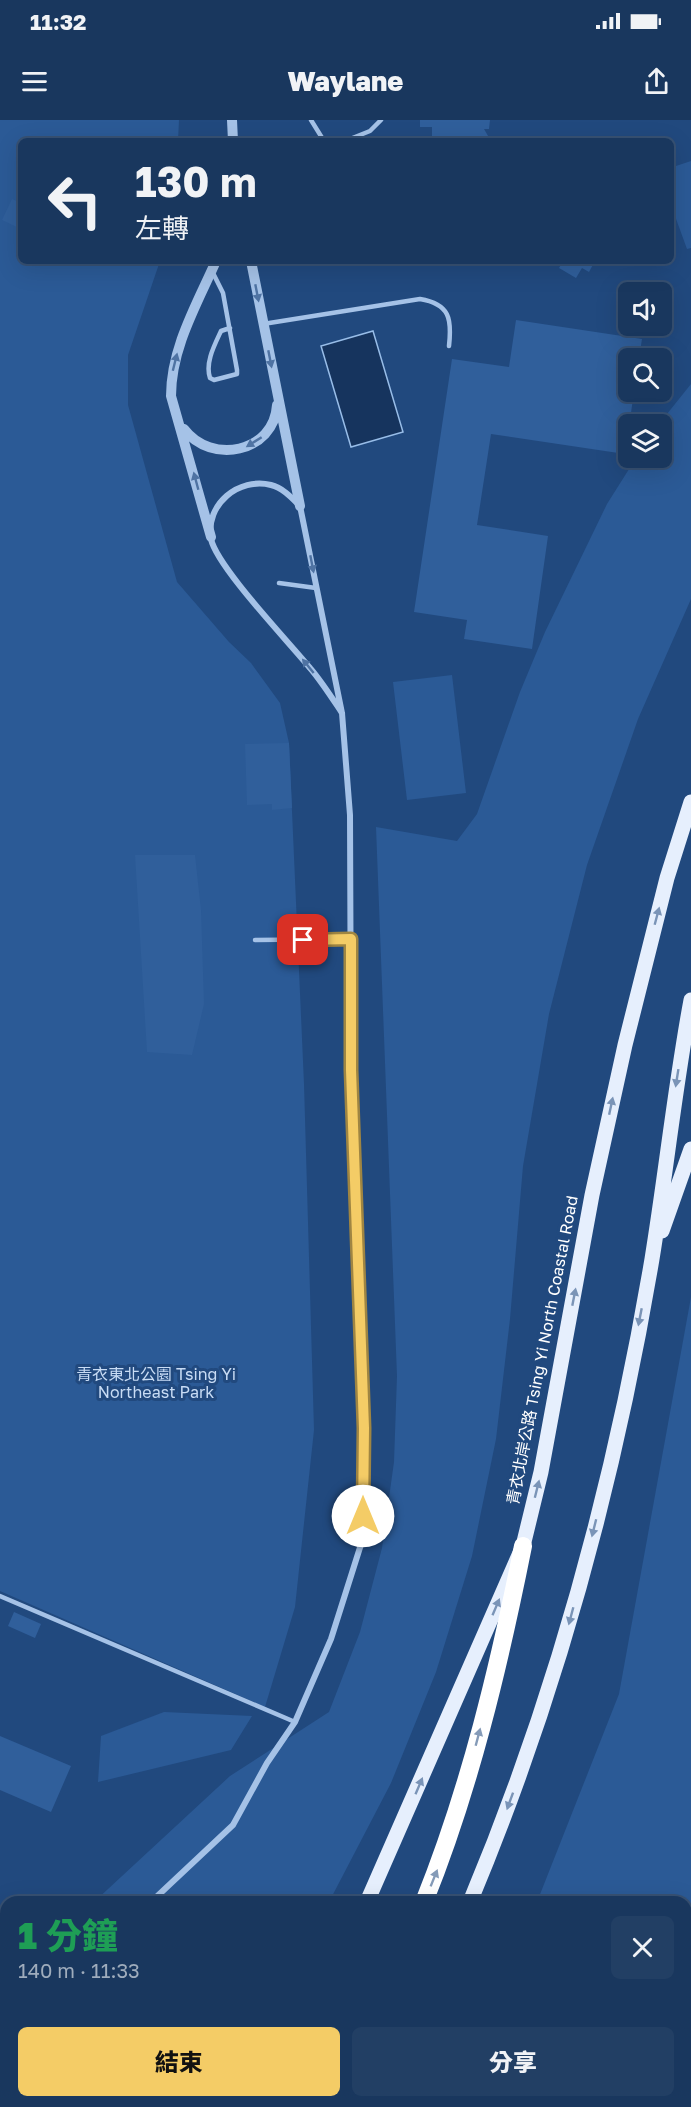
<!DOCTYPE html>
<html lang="zh-TW">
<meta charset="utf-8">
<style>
body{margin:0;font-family:"Golos Text","Noto Sans TC",sans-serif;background:#223f64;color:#f1f3f6;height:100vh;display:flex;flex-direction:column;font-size:22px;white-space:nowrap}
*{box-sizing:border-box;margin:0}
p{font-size:20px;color:#9facbc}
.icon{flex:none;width:33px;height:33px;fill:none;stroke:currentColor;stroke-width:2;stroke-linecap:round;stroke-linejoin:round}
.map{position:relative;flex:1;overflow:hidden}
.sheet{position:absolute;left:0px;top:1776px;width:692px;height:212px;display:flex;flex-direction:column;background:#19375e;border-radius:18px 18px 0 0;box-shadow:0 6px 24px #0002,0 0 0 2px #375173}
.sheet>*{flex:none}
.top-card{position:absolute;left:18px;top:18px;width:656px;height:126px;border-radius:9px;box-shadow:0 6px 24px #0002,0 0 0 2px #375173;background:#19375e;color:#f1f3f6;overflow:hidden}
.fabs{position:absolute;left:618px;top:162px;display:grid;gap:12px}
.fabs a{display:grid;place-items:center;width:54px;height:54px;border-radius:9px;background:#19375e;box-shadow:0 6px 24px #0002,0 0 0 2px #375173;font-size:30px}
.pin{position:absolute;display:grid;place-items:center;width:51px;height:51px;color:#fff;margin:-26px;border-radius:12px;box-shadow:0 3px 9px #0006}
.me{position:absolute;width:66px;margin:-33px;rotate:0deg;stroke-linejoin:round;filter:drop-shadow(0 0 4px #0008)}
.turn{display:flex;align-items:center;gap:21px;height:126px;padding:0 18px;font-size:27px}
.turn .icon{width:78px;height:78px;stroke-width:2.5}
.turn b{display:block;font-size:42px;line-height:51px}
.round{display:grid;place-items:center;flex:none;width:63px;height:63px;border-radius:9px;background:#223f64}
.overview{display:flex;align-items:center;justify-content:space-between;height:102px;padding:0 18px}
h1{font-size:36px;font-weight:800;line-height:45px;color:#1e9e55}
.cta{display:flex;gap:12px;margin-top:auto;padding:12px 18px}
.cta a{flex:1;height:69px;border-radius:9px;background:#f4cc66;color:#111;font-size:24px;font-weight:800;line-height:69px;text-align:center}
.cta a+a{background:#223f64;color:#f1f3f6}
.status{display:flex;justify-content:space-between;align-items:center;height:42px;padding:0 30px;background:#19375e;direction:ltr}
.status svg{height:16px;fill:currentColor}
header{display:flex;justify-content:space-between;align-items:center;height:78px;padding:0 18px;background:#19375e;font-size:27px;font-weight:800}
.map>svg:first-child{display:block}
</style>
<div class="status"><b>11:32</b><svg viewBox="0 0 49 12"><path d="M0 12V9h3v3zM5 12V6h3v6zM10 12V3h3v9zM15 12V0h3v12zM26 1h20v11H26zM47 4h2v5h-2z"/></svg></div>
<header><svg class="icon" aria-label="menu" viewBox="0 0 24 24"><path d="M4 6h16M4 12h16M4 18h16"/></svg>Waylane<svg class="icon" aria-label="share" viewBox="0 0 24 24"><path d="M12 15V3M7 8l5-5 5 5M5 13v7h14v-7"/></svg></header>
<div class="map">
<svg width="691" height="1987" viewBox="0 0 691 1987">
<rect width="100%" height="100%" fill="#21497e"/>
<path fill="#2b5a96" d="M0 0H179L178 21H21V141H160L128 235V285L177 462 229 522 251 543 280 583 289 623 304 964 314 1310 295 1487 265 1587 0 1471Z
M691 41V128L687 129 671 85 670 48Z
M691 264V479L638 599 587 745 549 894 523 1046 510 1199 496 1319 472 1436 436 1552 391 1663 329 1782H94L230 1656 329 1592 360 1512 382 1428 394 1342 397 1256 376 707 457 721 477 694 520 572 545 512 607 384 636 338H662V304H659Z
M452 555 466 673 407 680 393 562Z
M691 1177V1987H434L437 1982H686V1782H537L619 1574Z
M164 1592 252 1596 231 1630 98 1662 101 1616Z
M113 1982H233L231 1987H111Z"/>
<path fill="#16345e" stroke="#98bde8" stroke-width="1.5" d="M373 211 403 312 351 327 321 226Z"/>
<path fill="#305f9b" d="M420 0H490L489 9H484L491 21 432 19V7H420Z
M12 79 21 83V109L2 100Z
M563 141H595L589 152 582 148 576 158 559 148Z
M516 200 642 219 639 238H628V272H634L625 334 491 314 477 405 548 416 532 529 464 519 467 500 414 492 452 239 509 247Z
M289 623 292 688 272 690V684L247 685 245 624Z
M135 735H195L201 790 204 884 192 935 147 932Z
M14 1492 41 1504 35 1518 8 1506Z
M0 1616 71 1646 51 1692 0 1670Z"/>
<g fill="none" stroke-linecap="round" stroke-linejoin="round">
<path stroke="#a5c2e7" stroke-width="4.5" d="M311 0 324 21
M345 21 370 11 381 0
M213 153 223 173 237 250V254L214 260 210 258C205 243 214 226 221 211L230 208
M263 204 420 179C450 184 452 199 449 226
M279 463 316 468
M255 820 352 819
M0 1476 295 1602"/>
<path stroke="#a5c2e7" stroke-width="6" d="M151 1782 233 1705 267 1643 295 1602 331 1519 363 1418 364 1308 351 950 350 695 342 593 300 386C292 378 283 368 271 365 239 357 205 384 211 419 217 447 289 522 310 548 322 562 332 578 342 593
M8 1987 12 1982"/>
<path stroke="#a5c2e7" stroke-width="10" d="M232 0 233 21
M251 141 300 386
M184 309C211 345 274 333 277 285
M211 417 171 276C171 228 197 184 216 141"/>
<path stroke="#e6effd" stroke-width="15" d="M662 1111 691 1029
M367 1782 523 1426 541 1352 592 1075 625 925 667 758 691 682
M470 1782C556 1577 615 1359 652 1139 666 1053 675 966 691 880
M270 1987 272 1982
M379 1987 382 1982"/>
<path stroke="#fff" stroke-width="18" d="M424 1782C470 1668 499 1546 523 1426
M336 1987 338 1982"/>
</g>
<defs><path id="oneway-solid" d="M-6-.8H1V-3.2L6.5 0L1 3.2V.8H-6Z" transform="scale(1.5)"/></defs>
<g fill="#4f73a3">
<use href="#oneway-solid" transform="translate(257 173) rotate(79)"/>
<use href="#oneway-solid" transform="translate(270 239) rotate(79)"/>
<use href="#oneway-solid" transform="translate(175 242) rotate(-76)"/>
<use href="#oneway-solid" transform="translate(254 322) rotate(148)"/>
<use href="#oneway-solid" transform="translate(196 361) rotate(-105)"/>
<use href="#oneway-solid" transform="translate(312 444) rotate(79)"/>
<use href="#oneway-solid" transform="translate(308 546) rotate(-129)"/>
</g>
<g fill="#7a94b7">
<use href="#oneway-solid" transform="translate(657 796) rotate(-75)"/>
<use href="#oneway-solid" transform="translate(677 958) rotate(99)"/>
<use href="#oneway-solid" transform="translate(611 986) rotate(-78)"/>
<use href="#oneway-solid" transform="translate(574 1177) rotate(-79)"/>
<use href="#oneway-solid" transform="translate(640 1197) rotate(101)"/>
<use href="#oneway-solid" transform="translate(537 1369) rotate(-76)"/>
<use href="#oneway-solid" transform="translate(594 1408) rotate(104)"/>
<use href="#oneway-solid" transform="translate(496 1487) rotate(-67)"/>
<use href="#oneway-solid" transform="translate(571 1496) rotate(105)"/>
<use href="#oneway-solid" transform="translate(419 1666) rotate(-67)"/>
<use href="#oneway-solid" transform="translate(510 1681) rotate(110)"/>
</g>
<g fill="#859bb8">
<use href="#oneway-solid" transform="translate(478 1617) rotate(-75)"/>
<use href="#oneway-solid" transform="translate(434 1758) rotate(-68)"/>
</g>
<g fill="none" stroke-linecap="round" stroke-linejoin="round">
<defs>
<path id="route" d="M303 820 351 819V950L364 1308 363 1396"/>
</defs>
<use href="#route" stroke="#9f8542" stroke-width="15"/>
<use href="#route" stroke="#f4cc66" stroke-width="10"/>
</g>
<g text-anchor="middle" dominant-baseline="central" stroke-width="6" stroke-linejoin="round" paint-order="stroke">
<g font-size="16" fill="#fff" stroke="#21497e">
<text transform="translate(542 1230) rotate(-79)">青衣北岸公路 Tsing Yi North Coastal Road</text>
</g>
<g font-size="16" fill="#c8dcf5" stroke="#21497e">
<text x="156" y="1254">青衣東北公園 Tsing Yi<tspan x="156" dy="18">Northeast Park</tspan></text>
</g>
</g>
</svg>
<div class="fabs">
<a><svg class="icon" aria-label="sound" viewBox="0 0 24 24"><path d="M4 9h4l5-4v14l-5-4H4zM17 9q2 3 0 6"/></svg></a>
<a><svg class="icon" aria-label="search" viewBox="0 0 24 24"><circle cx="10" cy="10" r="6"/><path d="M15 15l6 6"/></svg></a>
<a><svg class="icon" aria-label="layers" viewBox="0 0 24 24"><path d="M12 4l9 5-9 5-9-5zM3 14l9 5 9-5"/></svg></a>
</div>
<div class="pin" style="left:303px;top:820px;background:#d93025"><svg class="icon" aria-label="arrive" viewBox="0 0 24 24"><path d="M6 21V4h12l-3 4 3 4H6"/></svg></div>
<svg class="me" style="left:363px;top:1396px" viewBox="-20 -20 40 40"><circle r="19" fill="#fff"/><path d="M0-13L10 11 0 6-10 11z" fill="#f4cc66"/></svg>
<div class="top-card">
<div class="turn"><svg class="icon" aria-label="left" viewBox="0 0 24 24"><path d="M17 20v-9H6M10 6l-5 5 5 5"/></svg><div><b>130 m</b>左轉</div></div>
</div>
<section class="sheet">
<div class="overview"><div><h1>1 分鐘</h1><p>140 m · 11:33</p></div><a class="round"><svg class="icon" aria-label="close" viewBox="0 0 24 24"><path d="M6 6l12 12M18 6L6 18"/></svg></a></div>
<div class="cta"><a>結束</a><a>分享</a></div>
</section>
</div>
